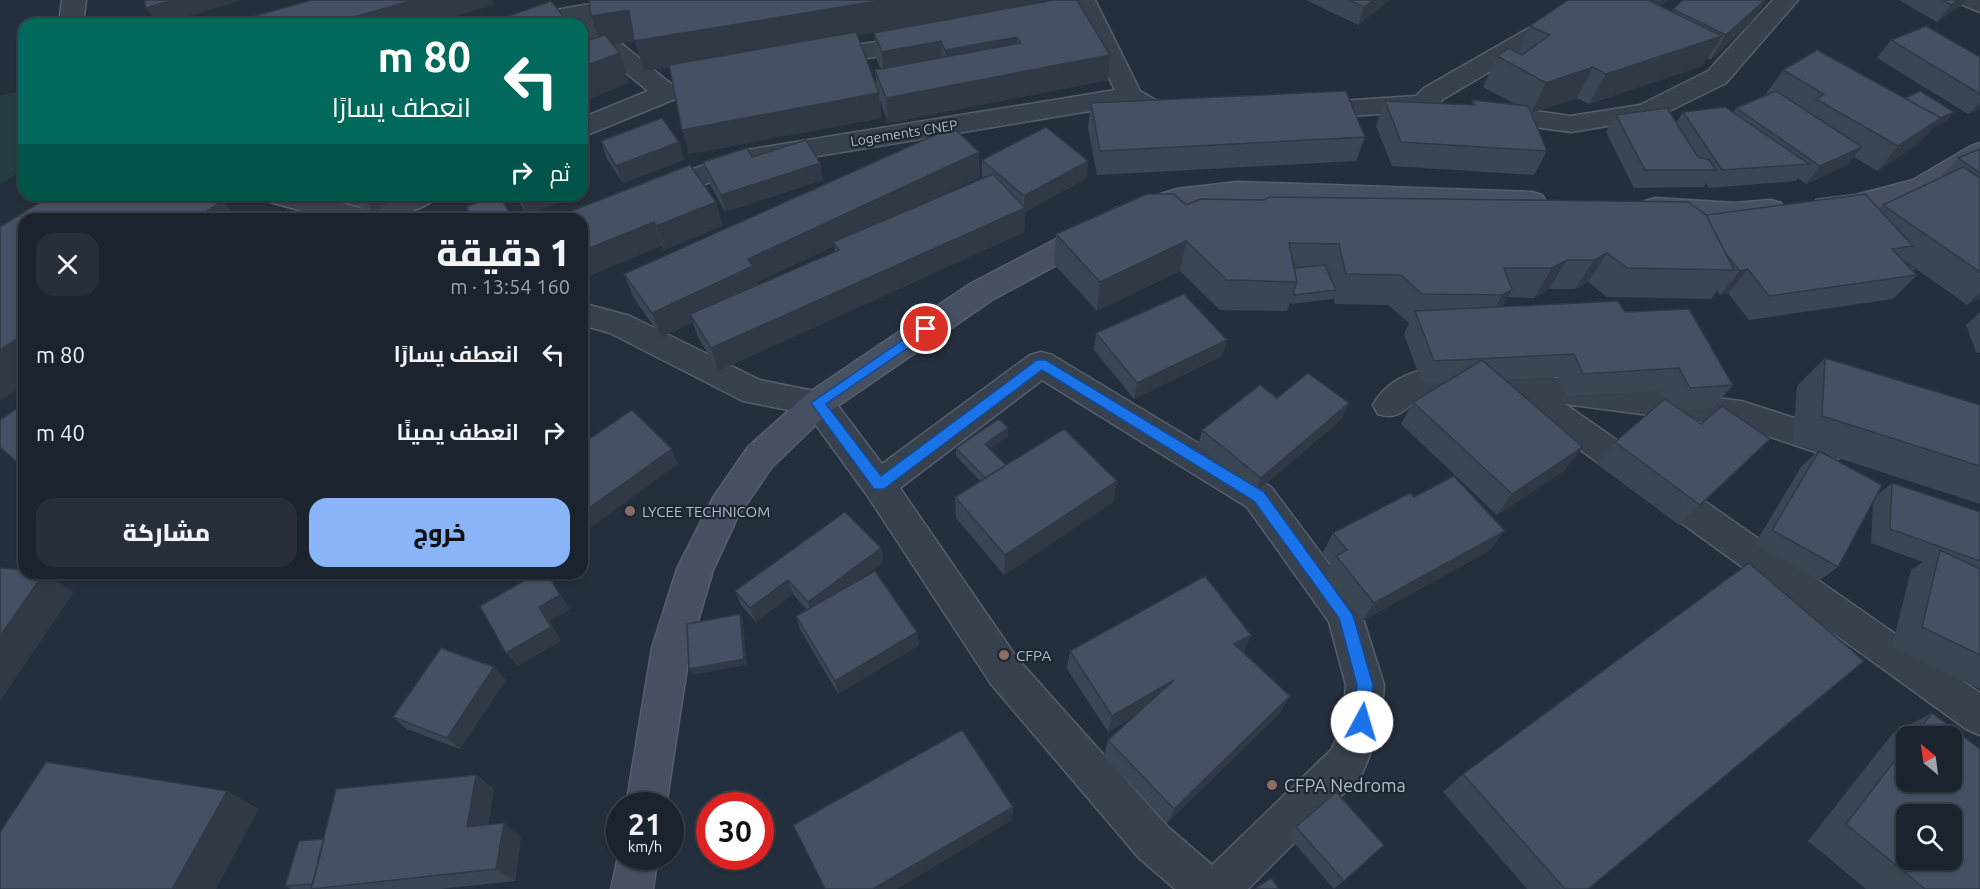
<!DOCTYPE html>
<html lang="ar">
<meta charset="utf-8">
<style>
body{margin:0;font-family:Ubuntu,Cairo,sans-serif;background:#282f3a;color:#f1f3f6;direction:rtl;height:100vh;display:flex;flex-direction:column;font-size:22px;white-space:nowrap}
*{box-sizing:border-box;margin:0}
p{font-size:20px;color:#a0a4aa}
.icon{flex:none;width:33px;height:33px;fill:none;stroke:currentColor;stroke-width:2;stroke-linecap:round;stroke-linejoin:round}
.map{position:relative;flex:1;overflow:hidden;direction:ltr}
.details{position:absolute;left:18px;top:213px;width:570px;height:366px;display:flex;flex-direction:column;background:#1b232e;border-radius:18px;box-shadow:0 2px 4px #0004,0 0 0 2px #39404a;direction:rtl}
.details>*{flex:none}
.guide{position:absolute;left:18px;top:18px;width:570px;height:183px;border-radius:18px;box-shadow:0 2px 4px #0004,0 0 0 2px #39404a;direction:rtl;background:#00695c;color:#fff;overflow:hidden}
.needle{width:39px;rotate:331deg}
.fabs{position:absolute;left:1896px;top:726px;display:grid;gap:12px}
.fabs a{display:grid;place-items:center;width:66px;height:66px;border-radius:12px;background:#1b232e;box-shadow:0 2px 4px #0004,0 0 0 2px #39404a;font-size:30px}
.speed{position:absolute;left:606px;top:792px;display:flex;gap:12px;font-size:30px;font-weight:700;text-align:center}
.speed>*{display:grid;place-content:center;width:78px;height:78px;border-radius:50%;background:#1b232e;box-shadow:0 2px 4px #0004,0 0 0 2px #39404a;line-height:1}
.speed small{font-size:15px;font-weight:400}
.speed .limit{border:9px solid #d22;background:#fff;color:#111}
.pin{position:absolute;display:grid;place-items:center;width:51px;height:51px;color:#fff;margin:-26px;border:3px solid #fff;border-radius:50%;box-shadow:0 2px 6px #0007}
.me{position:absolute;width:66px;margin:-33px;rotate:6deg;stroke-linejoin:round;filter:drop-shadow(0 0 4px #0008)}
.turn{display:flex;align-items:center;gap:21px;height:126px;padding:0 18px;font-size:27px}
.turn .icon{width:78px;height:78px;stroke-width:2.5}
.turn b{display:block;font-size:42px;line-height:51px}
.then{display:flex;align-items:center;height:57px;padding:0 18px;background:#0003;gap:12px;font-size:22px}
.round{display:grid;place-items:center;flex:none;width:63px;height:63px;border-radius:18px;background:#282f3a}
.headline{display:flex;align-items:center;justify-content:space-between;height:102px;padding:0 18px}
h1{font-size:36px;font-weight:800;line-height:45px}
.primary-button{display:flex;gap:12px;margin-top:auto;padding:12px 18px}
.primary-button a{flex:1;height:69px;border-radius:18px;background:#8ab4f8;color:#111;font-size:24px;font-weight:800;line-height:69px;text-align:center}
.primary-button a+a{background:#282f3a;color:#f1f3f6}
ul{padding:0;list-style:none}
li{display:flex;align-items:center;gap:18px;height:78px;padding:0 18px}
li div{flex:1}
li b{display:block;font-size:22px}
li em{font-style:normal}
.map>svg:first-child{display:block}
</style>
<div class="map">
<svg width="1980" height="889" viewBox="0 0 1980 889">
<rect width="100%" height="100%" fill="#242f3e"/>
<path fill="#263c3f" d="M22 91 24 92V170L0 184V95Z"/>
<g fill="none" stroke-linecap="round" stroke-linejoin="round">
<defs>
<path id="street" d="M62 0H86L83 24H59Z
M625 0H686L682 5 674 7 591 19 671 84 718 71 727 73 731 79 727 85 675 99 582 137V118L648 91 582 36V24H532C544 6 604 3 625 0Z
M1071 0H1095L1140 91 1159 102 1190 104 1194 110 1190 116 1154 118 1126 105 746 168 582 232V219H570L572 215 741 151 1115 90Z
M1773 0H1798L1726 83 1655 118 1571 132 1490 121 1481 119 1477 113 1481 107 1490 105 1571 116 1640 105 1708 71Z
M1959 0H1980V12L1963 5Z
M1560 13 1568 15 1572 20 1568 25 1442 100 1436 110 1308 119 1299 117 1295 111 1299 105 1308 103 1416 96 1424 88 1552 15Z
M919 36 928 38 931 43 928 48 819 66 810 63 807 58 810 53 819 50Z
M266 195H314L363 209 397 195H437C432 204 424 206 414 210 366 230 319 216 270 202Z
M582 303 630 316 760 380 829 394 882 464 1030 355 1041 352 1052 355 1271 487 1358 603 1384 685 1381 722 1367 762 1361 776 1248 889H1175L1139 858 991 684 867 495 808 414 743 401 610 333 582 325ZM1042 380 1247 507 1329 622 1346 685 1343 722 1332 749 1212 865 1169 828 1017 658 900 488Z
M1463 366 1741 401 1848 435 1853 445 1848 455 1836 459 1741 427 1565 404 1980 693V735L1966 729 1506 396C1483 393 1454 385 1431 392 1408 399 1405 423 1378 414L1373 405C1390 373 1430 365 1463 366Z"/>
<path id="secondary" d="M1980 143V164C1965 174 1949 185 1933 193 1909 205 1841 221 1816 214L1812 207 1816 200 1856 195 1913 180 1971 146Z
M1237 182 1532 192 1542 195 1546 202 1542 209 1532 212 1237 200 1179 208 1136 222 992 300 829 412 772 467 738 516 713 570 690 648 666 806H626L652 648 677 569 714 496 748 447 807 394 970 284 1116 208 1177 189Z
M1655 198 1734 203 1771 200 1781 203 1785 210 1781 217C1741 228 1696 220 1655 218L1645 215 1641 208 1645 201Z
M620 848V856H658L653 889H611Z"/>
</defs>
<use href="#street" stroke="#565f6c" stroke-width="3"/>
<use href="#secondary" stroke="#565f6c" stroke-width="3"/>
<use href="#street" fill="#38414e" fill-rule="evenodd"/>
<use href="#secondary" fill="#465061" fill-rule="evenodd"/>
</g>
<path fill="#3b4654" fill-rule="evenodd" d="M1306 0H1390L1358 25Z
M1568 0H1668L1660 6 1672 11 1673 9 1683 0H1766L1751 23 1710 60 1707 58 1702 66 1589 104 1577 98 1531 113 1547 151 1534 175 1392 166 1376 126 1385 101 1471 105 1473 100 1515 104 1483 87 1497 56 1518 53 1530 26Z
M1899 0H1966L1963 4 1937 22Z
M1044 2 1108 80 888 123 880 100 881 118 689 154 669 67 644 71 635 41 612 44 629 83 598 37 591 16ZM891 30 874 33 876 58 881 69 875 70 877 88 857 35Z
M1891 40 1980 57V109L1968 114 1877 58Z
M1783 70 1905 98 1954 112 1946 121 1934 127 1919 143 1877 171 1854 157 1847 165 1806 184 1798 178 1796 181 1709 188 1706 183 1704 187 1634 188 1606 132 1616 115 1676 123 1683 112H1733L1736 108 1765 95Z
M1091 103 1365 137 1356 161 1097 175 1088 128Z
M601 141 679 142 684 160 623 183 607 159Z
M1980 149V298L1967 305 1901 258 1917 275 1893 299 1749 320 1728 293 1720 295 1717 291 1711 299 1607 297 1588 282 1575 289H1549L1534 298 1507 297 1502 307 1625 312 1733 385 1713 408 1680 410 1701 424 1770 439 1679 525 1597 464 1615 442 1665 399 1660 391 1567 396 1558 377 1505 380 1566 469 1497 515 1401 424 1413 402 1444 383 1422 384 1404 334 1409 323 1388 305 1335 304 1333 297V299L1291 304 1290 302 1287 311 1220 310 1180 271 1097 311 1054 264 1056 234 1186 205 1706 215 1879 209 1883 205 1940 178 1958 158Z
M982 160 1087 178 1025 212 1024 232 718 371 698 337 693 322 661 337 634 298 624 274 980 177 923 203 983 178 982 177ZM834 246 835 252 758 285 757 282Z
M703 162 820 163 823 180 725 212 708 180Z
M315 195H385L389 202 374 214 349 202 346 198 320 202Z
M514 195H574L528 215Z
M716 202 722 226 664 250 662 246 582 219Z
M1980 312V353L1976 352 1966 325Z
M1096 333 1227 340 1222 356 1134 399 1094 350Z
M1825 358 1980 405V504L1820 452 1877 495 1892 483 1980 512V689L1892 646 1911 570 1923 562 1871 543 1873 502 1838 567 1819 581 1755 544 1801 467 1818 451 1793 443 1797 386Z
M1277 398 1342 419 1255 493 1198 446 1202 430Z
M1008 428V436L989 449 1006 465 1117 481 1113 502 1004 575 956 518 955 497 980 481 956 456V448Z
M1414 497 1489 551 1362 621 1325 576 1331 564 1322 554 1333 533Z
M881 548 883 562 859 580 917 632 919 645 838 694 800 629 796 616 807 610 793 594 756 622 741 605 735 591Z
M1251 635 1243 652 1280 713 1167 823 1104 756 1108 740 1133 717 1108 732 1067 669 1070 651Z
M494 667 506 680 460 749 407 729 393 717Z
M1932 713 1980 749V889H1866L1808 841 1893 733ZM1906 736H1952V782H1906ZM1906 814H1952V860H1906Z
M1463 774 1588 889H1527L1443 792Z
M476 775 494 789 488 825 521 837 515 881 441 889H291L285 886 324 839Z
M1296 827 1384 845 1334 889 1289 837Z"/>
<path fill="#303945" d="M172 0H242L163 24H158L146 8Z
M414 0H492L494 5 428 24H329Z
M622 0H1044L1043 4 644 71 635 41 602 46 591 16Z
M1373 0H1390L1358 25 1364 7Z
M1643 0H1668L1627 28Z
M1756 0H1766L1751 23 1710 60 1726 35Z
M1958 0H1966L1963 4 1937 22 1951 5Z
M1722 36 1702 66 1589 104 1606 74Z
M1017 37 1016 62 946 75 945 50Z
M941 41 942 66 884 77 882 52Z
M620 53 629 83 582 102V67Z
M1110 55 1108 80 888 123 886 98Z
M1593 67 1577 98 1531 113 1546 83Z
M879 93 881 118 689 154 682 130Z
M1980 102V109L1968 114Z
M1954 112 1946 121 1934 127 1919 143 1877 171 1898 146 1928 124Z
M679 142 684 160 623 183 616 166Z
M1862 147 1847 165 1806 184 1820 166Z
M979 152 980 177 835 245 833 242 834 246 757 282 759 290 690 314 693 322 661 337 652 313 748 259Z
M1088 161 1087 178 1025 212 1024 232 718 371 711 348 1024 209V196Z
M820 163 823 180 725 212 721 195Z
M315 195H344L346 198 320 202Z
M362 195H385L389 202 374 214Z
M525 195H574L528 215 519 197Z
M223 200 237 219H195Z
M716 202 722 226 664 250 656 226Z
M654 222 662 246 582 279V251Z
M1186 241 1180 271 1097 311 1100 282Z
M1607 253 1588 282 1575 289 1594 260Z
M1567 260 1549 289 1534 298 1552 268Z
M1748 269 1728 293 1720 295 1740 271Z
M1512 290 1495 319 1486 324 1502 295Z
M1980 292V298L1967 305Z
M24 334V385L0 401V350Z
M1227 340 1222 356 1134 399 1137 383Z
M1349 403 1342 419 1255 493 1261 478Z
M1008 428V436L985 452V444Z
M582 434 589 447 582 451Z
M1770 439 1748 461 1679 525 1700 505Z
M1583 447 1566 469 1497 515 1512 494Z
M672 449 678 464 582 534V513Z
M1117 481 1113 502 1004 575 1005 555Z
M1505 531 1489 551 1362 621 1374 603Z
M881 548 883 562 813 616 808 602Z
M44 573 74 592 0 701V636Z
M547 573 570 609 550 621 561 641 518 666 506 653 539 607Z
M788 580 793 594 756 622 750 608Z
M740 614 743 621 747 665 693 675 689 669Z
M917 632 919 645 838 694 835 681Z
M1251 635 1243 653 1234 644Z
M494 667 506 680 460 749 447 738Z
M1174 680 1168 697 1108 732 1112 716Z
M1290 696 1280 713 1167 823 1174 809Z
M476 775 494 789 486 840 467 827Z
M227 791 259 809 216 889H172Z
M1013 807 1012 820 897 889H873Z
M504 823 521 837 515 881 496 869Z"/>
<path fill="#455162" stroke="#303945" stroke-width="1.5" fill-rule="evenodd" d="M144 0H172L146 8Z
M312 0H414L329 24H253L251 17Z
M589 0H884L634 41 629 10 591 16Z
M1054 0H1077L1110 55 886 98 875 70 1021 43 1017 37 945 50 941 41 882 52 874 33Z
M1349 0H1373L1364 7Z
M1568 0H1648L1722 36 1606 74 1593 67 1546 83 1497 56 1509 48 1522 55 1550 35 1530 26Z
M1683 0H1765L1726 35 1673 9Z
M1943 0H1958L1951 5Z
M551 1 569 24H486Z
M1926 26 1980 57V94L1891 40Z
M856 32 879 93 682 130 669 65Z
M605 35 620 53 582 67V42Z
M1817 50 1941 118 1898 146 1816 99 1824 94 1783 70Z
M1346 91 1365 137 1100 151 1091 103Z
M1776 91 1862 147 1820 166 1736 108Z
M1920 91 1954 112 1941 118 1905 98Z
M1473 100 1528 106 1547 151 1401 142 1385 101 1475 105Z
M1725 107 1809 164 1722 170 1683 112Z
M1667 108 1698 157 1709 160 1716 170H1645L1616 115Z
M662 118 679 142 616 166 601 141Z
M953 127 979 152 748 259 753 266 652 313 624 274Z
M1046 127 1088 161 1024 196 982 160Z
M806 140 820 163 721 195 703 162 747 148 752 157Z
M1980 149V173L1958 158Z
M690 165 716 202 656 226 654 222 582 251V219H551Z
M1963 167 1980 178V272L1883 205Z
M993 174 1025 208 711 348 690 314 839 250 833 242Z
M1147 194H1174L1186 205 1201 199 1264 200 1269 197 1688 202 1706 215 1734 270 1627 268 1607 253 1594 260H1567L1552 268H1504L1512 290 1502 295 1422 294 1401 275 1346 274 1339 244 1289 243 1297 282 1227 280 1186 241 1100 282 1056 234Z
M1865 194 1913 246 1892 249 1917 275 1769 296 1748 269 1740 271 1726 254 1706 215Z
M52 195H214L223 200 195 219H24V334L0 350V227Z
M497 195H499L512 217 507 219H473L466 207Z
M1902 260 1916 269 1913 271Z
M1325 265 1336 290 1294 295 1293 293 1297 282 1294 268Z
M1184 294 1227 340 1137 383 1096 333Z
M1618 301 1625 312 1689 309 1733 385 1690 388 1679 368 1583 374 1574 354 1434 361 1415 311Z
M1825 358 1980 405V466L1822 416Z
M1482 360 1583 447 1512 494 1413 402Z
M1308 373 1349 403 1261 478 1202 430 1260 385 1277 398Z
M1665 399 1701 424 1722 406 1770 439 1700 505 1615 442Z
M24 404V468L0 447V420Z
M632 410 672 449 582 513V444Z
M999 419 1008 428 985 444 1006 465 985 478 956 448Z
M1064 429 1117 481 1005 555 955 497Z
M1819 451 1882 485 1838 567 1772 530Z
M1454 476 1505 531 1374 603 1336 556 1347 550 1333 533 1410 493 1414 497Z
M1892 483 1980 512V561L1890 529Z
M845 512 881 548 808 602 788 580 750 608 735 591Z
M1940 550 1980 569V655L1922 627Z
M1749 563 1864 661 1588 889H1565L1463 774Z
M0 568 24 570V573H44L0 636Z
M875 571 917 632 835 681 796 616Z
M538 573H547L560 595 539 607 551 627 506 653 480 606Z
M1205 576 1251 635 1234 644 1290 696 1174 809 1108 740 1174 680 1112 716 1070 651Z
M740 614 744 659 689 669 687 624Z
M441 648 494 667 447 738 393 717Z
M1932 713 1980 749V889H1925L1846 824 1906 746V782H1952V736H1914ZM1906 814H1952V860H1906Z
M962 730 1013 807 873 889H825L793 825Z
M46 762 227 791 172 889H0V832Z
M476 775 467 827 504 823 496 869 311 889 336 789Z
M1336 792 1384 845 1344 881 1296 827Z
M324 839 313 884 285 886 299 841Z
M1271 878 1279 889H1255Z"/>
<path fill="#1a73e8" stroke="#114b97" stroke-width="1.5" d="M926 324 933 329 931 332 826 404 881 476 1037 360H1046L1264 492 1353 615 1373 685 1367 727 1362 730 1356 727 1353 722 1357 685 1339 618 1254 501 1042 370 884 489H874L811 403Z"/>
<g fill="#8d6e63" stroke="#1d2633" stroke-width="2">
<circle cx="630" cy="511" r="6"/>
<circle cx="1004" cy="655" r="6"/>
<circle cx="1272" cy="785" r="6"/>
</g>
<g text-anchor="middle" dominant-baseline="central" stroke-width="4.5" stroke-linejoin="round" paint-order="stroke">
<g font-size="14" fill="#b4bcc9" stroke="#1d2633">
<text transform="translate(904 133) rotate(-9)">Logements CNEP</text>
</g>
<g font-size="15" fill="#b4bcc9" stroke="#1d2633" text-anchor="start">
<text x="642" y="511">LYCEE TECHNICOM</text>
<text x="1016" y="655">CFPA</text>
</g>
<g font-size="18" fill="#b4bcc9" stroke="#1d2633" text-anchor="start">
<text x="1284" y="785">CFPA Nedroma</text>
</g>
</g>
</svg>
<div class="fabs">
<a><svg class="needle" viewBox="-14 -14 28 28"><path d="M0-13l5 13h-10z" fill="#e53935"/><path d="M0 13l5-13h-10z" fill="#a0a4aa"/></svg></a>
<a><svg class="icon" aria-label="search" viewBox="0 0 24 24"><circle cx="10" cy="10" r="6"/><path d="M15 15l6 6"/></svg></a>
</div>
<div class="speed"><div>21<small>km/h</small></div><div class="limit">30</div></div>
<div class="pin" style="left:926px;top:329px;background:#d93025"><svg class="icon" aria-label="arrive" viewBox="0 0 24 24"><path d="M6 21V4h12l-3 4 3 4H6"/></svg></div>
<svg class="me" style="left:1362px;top:722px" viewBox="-20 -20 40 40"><circle r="19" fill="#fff"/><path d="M0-13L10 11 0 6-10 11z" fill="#1a73e8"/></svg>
<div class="guide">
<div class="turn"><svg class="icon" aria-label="left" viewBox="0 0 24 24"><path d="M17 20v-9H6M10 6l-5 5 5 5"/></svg><div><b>80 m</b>انعطف يسارًا</div></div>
<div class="then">ثم<svg class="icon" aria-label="right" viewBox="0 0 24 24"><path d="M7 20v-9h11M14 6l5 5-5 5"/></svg></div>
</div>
<section class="details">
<div class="headline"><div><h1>1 دقيقة</h1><p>160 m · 13:54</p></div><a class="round"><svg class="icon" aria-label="close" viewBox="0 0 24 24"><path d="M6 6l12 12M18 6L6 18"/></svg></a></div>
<ul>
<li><svg class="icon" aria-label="left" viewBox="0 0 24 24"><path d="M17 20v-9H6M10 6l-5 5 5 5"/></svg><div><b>انعطف يسارًا</b></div><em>80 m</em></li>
<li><svg class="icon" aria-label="right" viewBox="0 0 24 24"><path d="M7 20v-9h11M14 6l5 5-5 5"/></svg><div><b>انعطف يمينًا</b></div><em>40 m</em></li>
</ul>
<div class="primary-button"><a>خروج</a><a>مشاركة</a></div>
</section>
</div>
